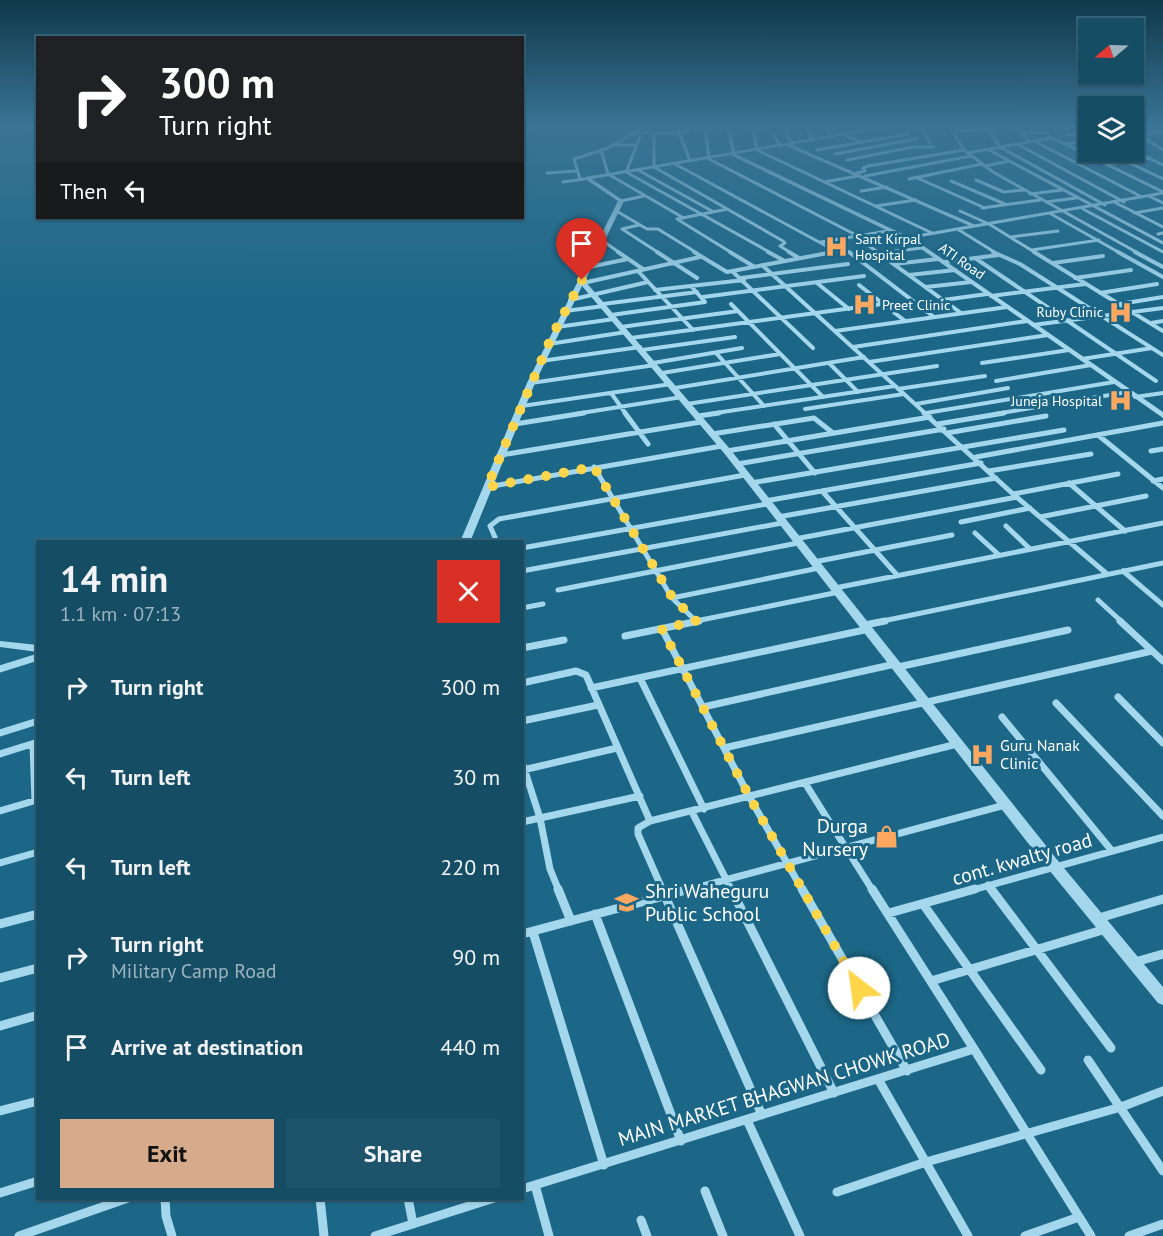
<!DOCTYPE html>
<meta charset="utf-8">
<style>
body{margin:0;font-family:"PT Sans",sans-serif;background:#1e546b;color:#f1f3f6;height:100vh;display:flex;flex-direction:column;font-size:22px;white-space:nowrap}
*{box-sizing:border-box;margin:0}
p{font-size:20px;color:#9db4bf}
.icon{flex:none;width:33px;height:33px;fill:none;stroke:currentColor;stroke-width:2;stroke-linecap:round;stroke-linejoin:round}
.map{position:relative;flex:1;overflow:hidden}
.sheet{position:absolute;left:36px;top:540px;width:488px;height:660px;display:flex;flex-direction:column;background:#154d65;border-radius:0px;box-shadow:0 2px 4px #0004,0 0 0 2px #346479}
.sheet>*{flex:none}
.guide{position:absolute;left:36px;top:36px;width:488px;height:183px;border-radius:0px;box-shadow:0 2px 4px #0004,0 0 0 2px #346479;background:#202124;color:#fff;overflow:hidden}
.needle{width:39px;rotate:251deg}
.fabs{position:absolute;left:1078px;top:18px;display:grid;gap:12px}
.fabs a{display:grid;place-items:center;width:66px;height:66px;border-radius:0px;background:#154d65;box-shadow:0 2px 4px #0004,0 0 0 2px #346479;font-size:30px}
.pin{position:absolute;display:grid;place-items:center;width:51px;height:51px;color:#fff;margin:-62px -26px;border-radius:50% 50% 50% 0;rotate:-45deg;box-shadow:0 0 6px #0007}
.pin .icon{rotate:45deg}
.me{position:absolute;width:66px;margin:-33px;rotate:330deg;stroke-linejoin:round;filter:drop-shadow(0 0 4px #0008)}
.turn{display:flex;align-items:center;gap:21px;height:126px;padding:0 24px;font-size:27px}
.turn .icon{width:78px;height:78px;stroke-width:2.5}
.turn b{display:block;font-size:42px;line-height:51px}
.then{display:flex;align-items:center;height:57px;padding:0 24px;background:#0003;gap:12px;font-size:22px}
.round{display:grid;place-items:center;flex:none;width:63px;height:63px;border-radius:0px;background:#1e546b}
.headline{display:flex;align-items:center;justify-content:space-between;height:102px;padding:0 24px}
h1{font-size:36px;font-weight:700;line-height:45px}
.action{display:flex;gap:12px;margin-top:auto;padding:12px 24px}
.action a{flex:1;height:69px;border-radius:0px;background:#d6ab8b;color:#111;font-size:24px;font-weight:700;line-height:69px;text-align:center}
.action a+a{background:#1e546b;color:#f1f3f6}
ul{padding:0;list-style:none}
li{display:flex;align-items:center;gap:18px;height:90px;padding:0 24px}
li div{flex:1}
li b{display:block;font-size:22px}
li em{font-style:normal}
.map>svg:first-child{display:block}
</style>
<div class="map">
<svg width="1163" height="1236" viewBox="0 0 1163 1236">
<rect width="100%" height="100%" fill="#1c6787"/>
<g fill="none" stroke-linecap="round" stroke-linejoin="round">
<path stroke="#a4d7ec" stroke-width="3" d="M677 127 690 161
M705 127 709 158
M728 127 734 154
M753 127 757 150 932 233
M806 127 812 140
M826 127 831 137
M920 127 930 143
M950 127 964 150 993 172 1138 253
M1016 127 1030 142
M1149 127 1160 133
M952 131 997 130 995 127
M989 131 1000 147 1105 205
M1021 132 1050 133
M635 133H688L689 127
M1161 133 1140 135 1163 150
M786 134 793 144
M773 135 781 146
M845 135 861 142
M1067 135 1089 133
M654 136V167L783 241 785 243 780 246 791 253
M640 137 626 172 771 253
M1034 141 1142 197
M1089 141 1065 144 1163 192
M1017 144 1124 202
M614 145H637
M788 145 974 226
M987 149 1163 243
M601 150 608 174 682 217
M817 150 908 134
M1134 151 1163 165
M1107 152 1163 179
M967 153 1051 138 1065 144
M835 154 916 139
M707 158 858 236
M847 160 913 147H933
M675 164 830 248 851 253
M1109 164 1150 158
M985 166 1009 161
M638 170 712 211
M547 173 577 171
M857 173 865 171 863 168 868 166 964 150
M865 176 971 156
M915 177 985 208
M580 179 574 159 608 148 644 127
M909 179 982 164
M976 180 1004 192 1024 190
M951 181 1005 204
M563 182 584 179
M824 182 858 176
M861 191 887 187
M1030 194 1062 190
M1149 196 1163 203
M621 201 644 196
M1046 202 1076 198
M1116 203 1163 227
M876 206 916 200
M982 208 1040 200
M728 209 677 219 732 253
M1083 209 1163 252
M960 211 989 224 1036 253
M618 212 647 229H658L697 253
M1134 213 1163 208
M1051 214 1120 253
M639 225 622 229 659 253
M959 230 996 253
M1158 234 1163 233
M1011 237 1058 231
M906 238 1163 193
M603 241 620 253
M821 242 888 231
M869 246 879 253
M1032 250 1099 240
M829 253 833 252 830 248
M879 253 922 248"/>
<path stroke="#a4d7ec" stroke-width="4" d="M618 252 643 269
M657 252 697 278
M694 252 727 272 833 252
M730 252 753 266
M768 252 783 260
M789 252 799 258
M849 252 934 317
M877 252 961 313
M993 252 1020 264 1163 355
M1034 252 1163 331
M1118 252 1163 277
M1135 252 1163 267
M879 253 891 252
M975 258 1156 381
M944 262 999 255
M1053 263 1103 256
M894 264 938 259
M762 265 926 414
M589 267 628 259
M638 271 693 330
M732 271 813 348
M909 275 955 270
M741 278 848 264
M1075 278 1131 270
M583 283 700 257
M817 283 849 309
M859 285 905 321
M926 287 971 282
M655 290 744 280
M1100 293 1157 284
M991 296 1085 284
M703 297 864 276
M570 300 648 282
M943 300 987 294
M603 304 697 292
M731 304 823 397
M1120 304 1163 297
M565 311 604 306
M611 315 705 302 691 286
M1151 323 1163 321
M1033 325 1163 308
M557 327 614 319
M621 327 738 311
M835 331 1007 307
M631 338 882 304
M549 344 626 332
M853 347 1027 321
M642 350 735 337
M716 353 764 406
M1082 359 1152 348
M541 361 640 347
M869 362 1048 335
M653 363 742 348
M829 363 858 392
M982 363 1069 350
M662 373 780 354
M996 381 1091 365
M531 383 655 365
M675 388 864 357
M898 389 985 376
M611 393 626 414
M1135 397 1163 393
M687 404 937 366
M916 404 1008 388
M522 406 671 384
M805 409 904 394
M926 413 1114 382
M575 414 682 397
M709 414 895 386
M995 414 1128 392"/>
<path stroke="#a4d7ec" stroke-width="5" d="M625 413 648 444
M924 413 1013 494 1107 574
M698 416 719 413
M515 424 584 413
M774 424 815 473
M938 424 1004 413
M947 433 1046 416
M712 434 814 418 833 433
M1098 435 1163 488
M727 451 930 417
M1151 451 1163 449
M501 455 701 422
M976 457 1163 423
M737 464 944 429
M594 467 672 598 696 621
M989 471 1091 454
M1153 481 1163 479
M751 483 1064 430
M1069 483 1125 531
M487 487 722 446
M822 491 897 575
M1013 494 1118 474
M765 501 981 463
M778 517 996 478
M1040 517 1146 496
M961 522 1030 508
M1006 526 1030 549
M975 533 999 555
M795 539 1017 497
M497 542 490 526 499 519 745 475
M522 548 767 504
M814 562 952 535
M522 571 782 523
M1123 571 1163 605
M835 588 1163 523
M558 590 798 543
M672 598 819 568
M1098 600 1122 622
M522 608 543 604
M691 622 839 592
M878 622 1163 563"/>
<path stroke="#a4d7ec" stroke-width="7" d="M1120 621 1163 661
M865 625 885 621
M662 629 750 798 803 891
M625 636 699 621
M522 648 564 640
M898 667 1068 630
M0 669 38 657
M640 678 704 809
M522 683 576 671 586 675 650 821 957 744
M591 688 869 629
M1118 697 1163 743
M1056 703 1163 816
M703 707 895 664
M1002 717 1112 851
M522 721 598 705
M0 733 38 721
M33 744 35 801
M724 748 1152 651
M0 754 38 742
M522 762 540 818 550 869 559 891
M523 770 617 748
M805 783 873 891
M0 811 37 800
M692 812 732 891
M650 821 638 828V834L663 891
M522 822 640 796
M0 863 38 852
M988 885 992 891
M684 891 1005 805
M969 891 1163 837"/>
<path stroke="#a4d7ec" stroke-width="9" d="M558 889 571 921
M662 889 762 1115
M731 889 834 1093
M802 889 907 1071
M991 889 1111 1048
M923 904 1041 1070
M889 913 975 889
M595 914 681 1141
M1099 918 1163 899
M0 924 38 914
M533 932 604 1165
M522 934 690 889
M1135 962 1163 954
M0 978 38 968
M931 981 1106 929
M0 1026 38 1015
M974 1049 1091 1236
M1088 1060 1163 1171
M878 1079 968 1236
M0 1111 38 1101
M747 1120 800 1236
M535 1185 549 1236
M522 1189 974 1049 872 889
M705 1191 723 1236
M837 1192 926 1162 1121 1107 1163 1091
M0 1193 38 1181
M165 1198 166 1216 172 1236
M320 1198 324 1236
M408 1198 413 1224
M641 1220 647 1236
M19 1236 128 1198
M375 1236 494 1198
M1025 1236 1079 1217
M1129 1236 1163 1224"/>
<path fill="#a4d7ec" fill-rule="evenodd" d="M879 127H892L736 154 915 240 1163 412V418L911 242 730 155 592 179 624 201 585 281 730 449 1059 862 1163 987V1005L1158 1003 1049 870 724 453 582 286 535 383 470 542H460L527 383 618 201 585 179V177Z
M0 641 38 645V652L0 647Z"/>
</g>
<linearGradient id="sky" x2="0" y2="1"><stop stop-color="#0f394a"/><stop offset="0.42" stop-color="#3a7496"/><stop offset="1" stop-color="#3a7496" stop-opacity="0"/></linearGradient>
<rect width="1163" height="300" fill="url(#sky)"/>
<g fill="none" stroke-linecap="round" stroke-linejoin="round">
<path stroke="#ffd54a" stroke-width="10" stroke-dasharray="0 18" d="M582 280 552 336 487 487 594 467 672 597 696 621 662 629 750 798 859 988"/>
</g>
<defs>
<symbol id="hospital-bare" viewBox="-9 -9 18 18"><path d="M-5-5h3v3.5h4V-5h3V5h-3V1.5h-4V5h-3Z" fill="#fda761" stroke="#1c6787" stroke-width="2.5" paint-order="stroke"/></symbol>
<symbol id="shop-bare" viewBox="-9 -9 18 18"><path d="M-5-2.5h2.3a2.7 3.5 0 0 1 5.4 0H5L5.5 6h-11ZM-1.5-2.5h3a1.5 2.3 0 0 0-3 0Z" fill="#fda761" stroke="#1c6787" stroke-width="2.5" paint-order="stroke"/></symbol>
<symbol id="school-bare" viewBox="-9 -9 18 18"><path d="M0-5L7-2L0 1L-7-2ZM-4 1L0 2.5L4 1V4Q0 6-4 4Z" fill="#fda761" stroke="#1c6787" stroke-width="2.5" paint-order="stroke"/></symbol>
</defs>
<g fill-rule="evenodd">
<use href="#hospital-bare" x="820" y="230" width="33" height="33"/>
<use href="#hospital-bare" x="848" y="288" width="33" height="33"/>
<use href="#hospital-bare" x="1104" y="296" width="33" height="33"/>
<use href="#hospital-bare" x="1104" y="384" width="33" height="33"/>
<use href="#hospital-bare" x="966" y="738" width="33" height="33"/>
<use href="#shop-bare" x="870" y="820" width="33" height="33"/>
<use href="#school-bare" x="610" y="886" width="33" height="33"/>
</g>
<g text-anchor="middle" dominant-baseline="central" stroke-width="6" stroke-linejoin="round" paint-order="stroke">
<g font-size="14" fill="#fff" stroke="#1c6787" text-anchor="start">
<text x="855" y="239">Sant Kirpal<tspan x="855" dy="16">Hospital</tspan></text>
<text x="882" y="305">Preet Clinic</text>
<text x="1103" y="312" text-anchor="end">Ruby Clinic</text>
<text x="1102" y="401" text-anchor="end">Juneja Hospital</text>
</g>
<g font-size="14" fill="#fff" stroke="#1c6787">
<text transform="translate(962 261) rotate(35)">ATI Road</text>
</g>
<g font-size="16" fill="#fff" stroke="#1c6787" text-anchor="start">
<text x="1000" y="745">Guru Nanak<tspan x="1000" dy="18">Clinic</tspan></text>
</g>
<g font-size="20" fill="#fff" stroke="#1c6787" text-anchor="end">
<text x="868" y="826">Durga<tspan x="868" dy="23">Nursery</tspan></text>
<text x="645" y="891" text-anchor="start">Shri Waheguru<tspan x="645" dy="23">Public School</tspan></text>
</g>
<g font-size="20" fill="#fff" stroke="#1c6787">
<text transform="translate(1022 859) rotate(-16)">cont. kwalty road</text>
<text transform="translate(784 1089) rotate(-17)">MAIN MARKET BHAGWAN CHOWK ROAD</text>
</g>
</g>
</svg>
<div class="fabs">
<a><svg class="needle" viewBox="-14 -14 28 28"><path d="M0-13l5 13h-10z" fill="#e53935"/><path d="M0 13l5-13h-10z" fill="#9db4bf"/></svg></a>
<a><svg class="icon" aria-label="layers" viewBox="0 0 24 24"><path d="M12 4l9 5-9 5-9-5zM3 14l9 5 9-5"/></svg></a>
</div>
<div class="pin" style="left:582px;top:280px;background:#d93025"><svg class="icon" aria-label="arrive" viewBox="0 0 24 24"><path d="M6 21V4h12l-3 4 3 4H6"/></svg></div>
<svg class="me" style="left:859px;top:988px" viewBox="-20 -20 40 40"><circle r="19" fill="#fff"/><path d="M0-13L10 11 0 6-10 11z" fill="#ffd54a"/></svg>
<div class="guide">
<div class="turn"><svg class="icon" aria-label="right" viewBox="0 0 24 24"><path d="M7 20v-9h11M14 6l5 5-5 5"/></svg><div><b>300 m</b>Turn right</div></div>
<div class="then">Then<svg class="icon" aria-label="left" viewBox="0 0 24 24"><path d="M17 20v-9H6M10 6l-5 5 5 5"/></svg></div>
</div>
<section class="sheet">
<div class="headline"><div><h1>14 min</h1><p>1.1 km · 07:13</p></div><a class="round" style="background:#d93025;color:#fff"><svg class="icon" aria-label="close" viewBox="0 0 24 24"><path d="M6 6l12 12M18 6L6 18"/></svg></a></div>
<ul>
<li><svg class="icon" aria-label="right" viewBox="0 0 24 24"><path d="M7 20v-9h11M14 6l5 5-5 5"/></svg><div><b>Turn right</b></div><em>300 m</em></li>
<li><svg class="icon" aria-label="left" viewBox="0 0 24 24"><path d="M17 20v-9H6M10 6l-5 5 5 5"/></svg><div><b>Turn left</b></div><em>30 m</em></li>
<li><svg class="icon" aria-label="left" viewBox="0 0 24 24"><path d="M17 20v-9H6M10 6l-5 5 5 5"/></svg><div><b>Turn left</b></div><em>220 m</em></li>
<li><svg class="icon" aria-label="right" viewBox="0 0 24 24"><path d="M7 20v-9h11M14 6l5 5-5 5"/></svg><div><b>Turn right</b><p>Military Camp Road</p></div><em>90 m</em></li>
<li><svg class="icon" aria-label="arrive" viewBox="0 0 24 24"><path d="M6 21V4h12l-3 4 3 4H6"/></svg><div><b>Arrive at destination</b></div><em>440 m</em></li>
</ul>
<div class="action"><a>Exit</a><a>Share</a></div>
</section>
</div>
